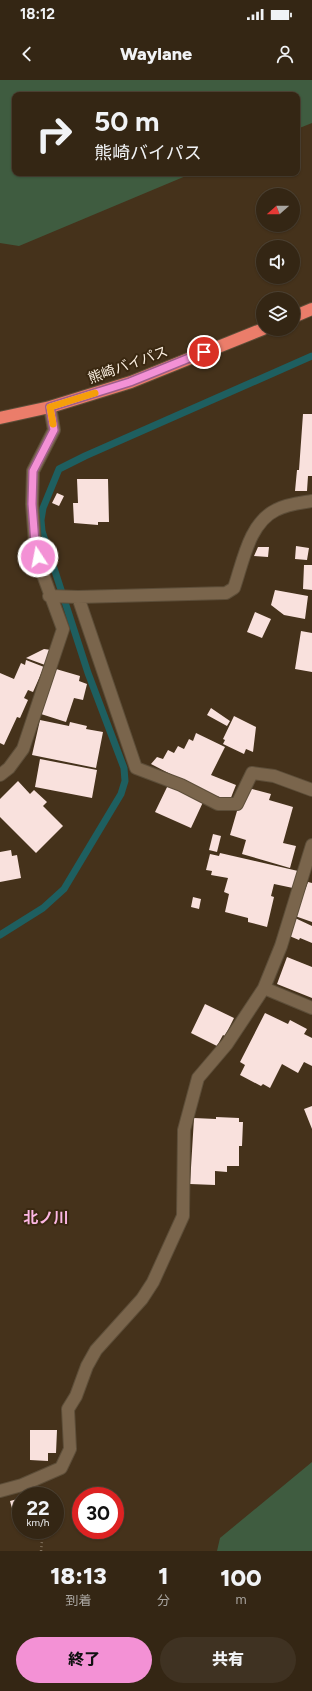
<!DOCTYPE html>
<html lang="ja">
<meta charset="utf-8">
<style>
body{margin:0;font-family:Figtree,"Noto Sans JP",sans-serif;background:#3f3222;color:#f1f3f6;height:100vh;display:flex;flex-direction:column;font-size:15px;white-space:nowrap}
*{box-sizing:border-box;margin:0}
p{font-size:13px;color:#a9a5a0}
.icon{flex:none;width:22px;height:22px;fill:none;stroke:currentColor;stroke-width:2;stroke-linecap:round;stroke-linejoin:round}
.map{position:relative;height:1471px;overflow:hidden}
.panel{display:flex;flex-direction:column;background:#342614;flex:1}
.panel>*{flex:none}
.guide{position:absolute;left:12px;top:12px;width:288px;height:84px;border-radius:8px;box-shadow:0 1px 3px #0004,0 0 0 1px #4e4334;background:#342614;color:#f1f3f6;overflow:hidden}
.needle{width:26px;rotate:249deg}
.buttons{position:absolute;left:256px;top:108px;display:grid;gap:8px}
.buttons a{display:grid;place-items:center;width:44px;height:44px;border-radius:50%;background:#342614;box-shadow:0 1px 3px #0004,0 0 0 1px #4e4334;font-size:20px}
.speed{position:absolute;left:12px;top:1407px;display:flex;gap:8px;font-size:20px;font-weight:700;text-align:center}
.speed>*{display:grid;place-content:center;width:52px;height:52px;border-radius:50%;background:#342614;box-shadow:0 1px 3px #0004,0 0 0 1px #4e4334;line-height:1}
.speed small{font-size:10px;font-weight:400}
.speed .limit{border:6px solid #d22;background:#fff;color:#111}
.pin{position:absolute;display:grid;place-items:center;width:34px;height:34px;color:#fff;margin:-17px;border:2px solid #fff;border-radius:50%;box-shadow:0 1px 4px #0007}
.me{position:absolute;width:44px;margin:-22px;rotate:349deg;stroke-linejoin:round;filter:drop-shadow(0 0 3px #0008)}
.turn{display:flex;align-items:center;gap:14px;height:84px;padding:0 16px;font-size:18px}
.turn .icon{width:52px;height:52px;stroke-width:2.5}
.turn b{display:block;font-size:28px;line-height:34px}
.eta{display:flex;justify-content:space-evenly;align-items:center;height:68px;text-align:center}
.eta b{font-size:24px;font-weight:800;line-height:28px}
.primary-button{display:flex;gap:8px;margin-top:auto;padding:8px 16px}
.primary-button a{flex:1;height:46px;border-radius:24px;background:#f391d5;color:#111;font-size:16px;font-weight:800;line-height:46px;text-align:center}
.primary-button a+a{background:#3f3222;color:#f1f3f6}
.status{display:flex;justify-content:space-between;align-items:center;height:28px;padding:0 20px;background:#342614;direction:ltr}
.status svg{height:11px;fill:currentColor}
header{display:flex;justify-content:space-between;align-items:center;height:52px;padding:0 16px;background:#342614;font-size:18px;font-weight:800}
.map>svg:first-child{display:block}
</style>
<div class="status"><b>18:12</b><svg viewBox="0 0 49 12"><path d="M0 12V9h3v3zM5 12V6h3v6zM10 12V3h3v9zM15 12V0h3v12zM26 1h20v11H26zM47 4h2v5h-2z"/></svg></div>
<header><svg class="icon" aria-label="back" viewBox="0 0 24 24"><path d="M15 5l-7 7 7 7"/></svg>Waylane<svg class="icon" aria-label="person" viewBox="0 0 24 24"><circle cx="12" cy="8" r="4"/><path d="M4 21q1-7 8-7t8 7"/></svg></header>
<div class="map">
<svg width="312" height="1471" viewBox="0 0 312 1471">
<rect width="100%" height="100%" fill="#45321b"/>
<path fill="#3f5c40" d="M0 0H312V43L297 49V15H15V93H193L19 166 0 163Z
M312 1382V1471H217L220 1458Z"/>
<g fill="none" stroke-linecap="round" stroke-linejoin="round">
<path stroke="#1e5f60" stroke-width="7" d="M0 855 43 828 64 809 121 714 125 701 124 688 88 593 42 451 41 440 43 428 59 389 85 376 312 276"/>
</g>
<path fill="#f9e1dd" d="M303 334H312V396H308L307 411H295L297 390H299Z
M77 399H108L109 442H98V445L74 443 73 423H78Z
M57 413 64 416 59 426 52 423Z
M296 466 309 468 307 480 295 479Z
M258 467H269L268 477 254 476Z
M304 485H312V510L303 509Z
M275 510 308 516 305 539 284 535 271 525Z
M255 532 271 539 262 558 247 552Z
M301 551 312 553V592L295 589Z
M44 569 51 570 45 585 26 578Z
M26 580 44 587 33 612 28 610 24 618 28 620 20 638 17 637 4 665 0 663V593L14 599 21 583 25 585Z
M56 589 80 596 79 601 87 604 83 620 74 618 66 642 41 634Z
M211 628 230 641 227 646 207 635Z
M234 636 256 647 253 672 246 669 244 674 223 664 225 660 223 659Z
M40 640 69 646 70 642 87 646 86 649 103 652 96 688 32 675Z
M196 653 225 667 211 695 236 705 230 720 209 714 151 684 157 677 163 679 168 670 174 673 178 666 184 669 189 659 193 661Z
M40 679 97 690 92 718 35 707Z
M18 701 30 714 34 710 47 722 43 726 63 746 36 773 0 737V719Z
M169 703 204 720 191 748 155 732Z
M244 707 271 714 269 720 293 727 283 763 296 766 290 788 242 774 246 760 230 755Z
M213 754 221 756 217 772 209 770Z
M11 770 12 776 17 775 21 798 0 802V772Z
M220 773 298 791 293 808 274 804 271 816 274 817 267 847 248 842V838L225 832 229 814 224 812 228 798 211 795 212 791 206 790 210 774 219 776Z
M308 802 312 803V842L295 836Z
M193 817 201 819 199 829 191 827Z
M295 838 312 846V863L300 858 299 860 287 855Z
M287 877 312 887V918L277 904Z
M205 924 234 938 225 956 223 955 217 966 191 953Z
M265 933 288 944 290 940 307 949 304 954 312 958V986L304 982 298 993 282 984 270 1008 263 1004 261 1006 240 995 245 985 240 982Z
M312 1026V1049L304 1029Z
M216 1037 239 1038V1042H243L242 1066H239V1086H227V1092L215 1091V1105L190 1104 194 1038 216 1039Z
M30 1350H57L56 1373H48V1381L30 1380Z
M21 1418V1435L14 1436 10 1421Z"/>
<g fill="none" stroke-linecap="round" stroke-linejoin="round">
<defs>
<path id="street" d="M49 516 78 517 226 513 234 508C243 482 249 443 276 430 287 424 300 423 312 421
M78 517 136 688 181 705 218 724H237L252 693 274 696 312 710
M0 695 9 688 23 669 63 549 42 492 35 463 32 424 33 391 54 350 50 327
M264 908 312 928
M0 1411 22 1405 61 1388 70 1369 68 1329 76 1316 87 1286 96 1270 142 1219 153 1202 183 1136 184 1050 198 998 227 964 264 908 281 866 312 765"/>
<path id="highway" d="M293 237 312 229
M0 338 50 327 131 302 263 249"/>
</defs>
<use href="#street" stroke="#5d4e39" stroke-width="14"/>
<use href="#highway" stroke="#5d4e39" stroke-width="14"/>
<path stroke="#81715d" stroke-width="2.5" stroke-dasharray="1 3" stroke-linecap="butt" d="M41 1471 43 1450"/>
<use href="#street" stroke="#7a654c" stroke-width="12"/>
<use href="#highway" stroke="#eb7d6a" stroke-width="12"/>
</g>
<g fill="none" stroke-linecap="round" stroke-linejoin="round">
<defs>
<path id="route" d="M38 477 35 463 32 424 33 391 54 350 50 327 130 302 204 272"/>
</defs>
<use href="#route" stroke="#9e5e8a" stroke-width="10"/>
<use href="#route" stroke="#f391d5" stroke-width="7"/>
<path stroke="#f59e0b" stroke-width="7" d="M53 344 50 327 95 313"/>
</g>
<g text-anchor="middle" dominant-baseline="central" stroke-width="4" stroke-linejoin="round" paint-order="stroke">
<g font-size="14" fill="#fdf1e3" stroke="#3a2811">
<text transform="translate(128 285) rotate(-20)">熊崎バイパス</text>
</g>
<g font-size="15" font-weight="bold" fill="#fdb7e5" stroke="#3a2811">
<text x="46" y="1138">北ノ川</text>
</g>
</g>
</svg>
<div class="buttons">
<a><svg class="needle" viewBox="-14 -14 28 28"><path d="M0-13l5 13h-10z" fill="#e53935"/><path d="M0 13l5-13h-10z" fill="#a9a5a0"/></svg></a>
<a><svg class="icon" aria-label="sound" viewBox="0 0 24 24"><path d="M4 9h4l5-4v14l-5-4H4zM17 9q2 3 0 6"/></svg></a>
<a><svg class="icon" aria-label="layers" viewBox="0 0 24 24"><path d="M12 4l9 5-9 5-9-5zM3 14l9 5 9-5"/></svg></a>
</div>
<div class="speed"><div>22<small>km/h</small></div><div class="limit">30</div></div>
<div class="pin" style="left:204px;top:272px;background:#d93025"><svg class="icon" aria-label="arrive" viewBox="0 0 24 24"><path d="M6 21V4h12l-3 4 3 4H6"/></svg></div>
<svg class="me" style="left:38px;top:477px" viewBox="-20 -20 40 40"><circle r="17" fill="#f391d5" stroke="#fff" stroke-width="3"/><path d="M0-11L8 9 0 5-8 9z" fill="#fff"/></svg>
<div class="guide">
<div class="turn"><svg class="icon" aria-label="right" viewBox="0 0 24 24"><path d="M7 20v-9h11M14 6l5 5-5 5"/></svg><div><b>50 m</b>熊崎バイパス</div></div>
</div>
</div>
<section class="panel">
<div class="eta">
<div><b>18:13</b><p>到着</p></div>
<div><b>1</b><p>分</p></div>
<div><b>100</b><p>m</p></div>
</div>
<div class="primary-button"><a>終了</a><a>共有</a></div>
</section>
